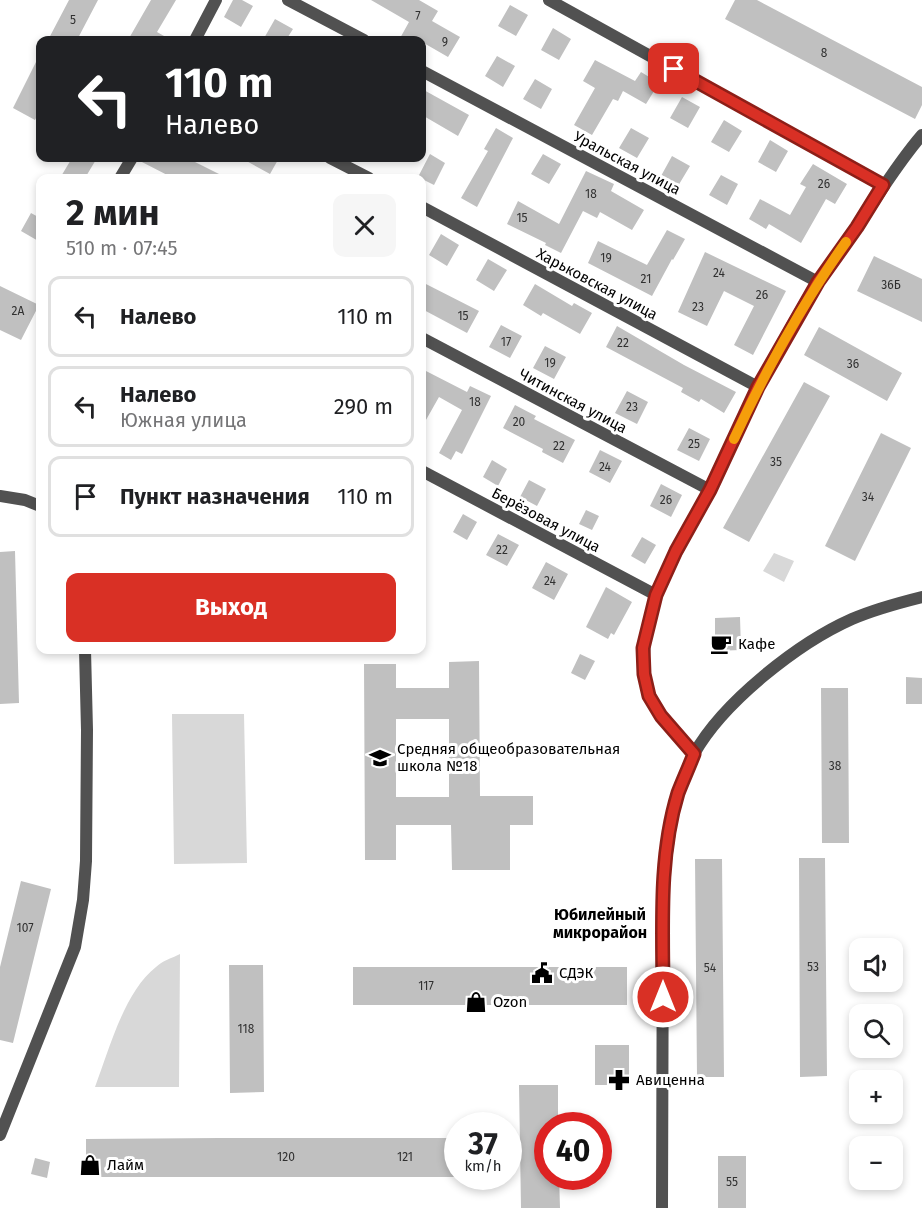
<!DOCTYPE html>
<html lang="ru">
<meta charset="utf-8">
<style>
body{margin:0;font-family:"Fira Sans",sans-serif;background:#f6f6f6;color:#202124;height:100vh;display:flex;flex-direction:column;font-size:22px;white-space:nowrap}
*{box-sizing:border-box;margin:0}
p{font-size:20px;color:#757577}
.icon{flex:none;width:33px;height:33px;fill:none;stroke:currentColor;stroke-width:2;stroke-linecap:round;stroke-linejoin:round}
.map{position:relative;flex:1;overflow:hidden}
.sheet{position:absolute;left:36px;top:174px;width:390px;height:480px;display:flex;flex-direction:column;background:#fff;border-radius:12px;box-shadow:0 3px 9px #0003}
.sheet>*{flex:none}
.top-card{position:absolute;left:36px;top:36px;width:390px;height:126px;border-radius:12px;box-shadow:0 3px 9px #0003;background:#202124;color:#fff;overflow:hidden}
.buttons{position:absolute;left:849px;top:938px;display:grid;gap:12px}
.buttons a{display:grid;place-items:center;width:54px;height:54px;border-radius:12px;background:#fff;box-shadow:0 3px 9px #0003;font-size:30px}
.speed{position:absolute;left:444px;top:1112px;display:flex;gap:12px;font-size:30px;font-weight:700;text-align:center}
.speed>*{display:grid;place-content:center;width:78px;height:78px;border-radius:50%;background:#fff;box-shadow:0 3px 9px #0003;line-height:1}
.speed small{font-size:15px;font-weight:400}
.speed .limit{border:9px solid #d22;background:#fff;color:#111}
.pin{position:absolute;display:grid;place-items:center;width:51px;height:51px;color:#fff;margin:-26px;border-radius:12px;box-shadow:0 3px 9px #0006}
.me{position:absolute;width:66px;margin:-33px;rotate:0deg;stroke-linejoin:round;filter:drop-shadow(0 0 4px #0008)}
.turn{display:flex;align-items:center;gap:21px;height:126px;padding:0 30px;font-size:27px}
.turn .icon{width:78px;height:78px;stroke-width:2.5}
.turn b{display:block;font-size:42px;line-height:51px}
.round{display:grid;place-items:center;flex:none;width:63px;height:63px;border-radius:12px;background:#f6f6f6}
.overview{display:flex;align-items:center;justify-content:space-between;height:102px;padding:0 30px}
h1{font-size:36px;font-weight:700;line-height:45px}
.primary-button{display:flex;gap:12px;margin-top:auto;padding:12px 30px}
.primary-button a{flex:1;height:69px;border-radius:12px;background:#d93025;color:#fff;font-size:24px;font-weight:700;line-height:69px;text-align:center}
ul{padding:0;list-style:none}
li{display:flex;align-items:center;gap:18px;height:81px;margin:0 12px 9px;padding:0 18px;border:3px solid #e0e0e0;border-radius:12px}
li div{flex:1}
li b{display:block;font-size:22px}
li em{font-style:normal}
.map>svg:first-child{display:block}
</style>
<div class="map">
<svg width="922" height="1208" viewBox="0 0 922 1208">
<rect width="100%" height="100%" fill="#fff"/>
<path fill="#d8d8d8" d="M774 553 794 561 784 582 763 571Z
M172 714H244L247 863 174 864Z
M180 954 179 1087H95C109 1050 124 992 156 967 162 961 172 958 180 954Z"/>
<path fill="#c0c0c0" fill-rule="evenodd" d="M69 0H98L77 40H48Z
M151 0H176L157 32 171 40H128Z
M233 0H242L253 6 241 27 224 17Z
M371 0H419L438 11 432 21 460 37 448 57 422 42V40H399L409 22Z
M735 0H757L922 87V105L915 119 725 19Z
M510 5 528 15 516 36 498 26Z
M275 19 293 29 286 40H263Z
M553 28 571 39 559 60 541 50Z
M40 54V110L35 120 13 108Z
M497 56 515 66 503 87 485 76Z
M595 60 635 81 641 72 659 83 646 104 623 91 618 101 613 99 592 135 574 125 595 88 583 81Z
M535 79 552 89 541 109 523 99Z
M422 89 469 115 458 136 422 115Z
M682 97 700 107 688 128 670 118Z
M724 120 742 131 729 152 711 142Z
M496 128 513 138 477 207 461 198 488 151 484 149Z
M631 128 649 138 637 158 619 148Z
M770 140 788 151 776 172 758 162Z
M430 154 445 163 434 185 418 177Z
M543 154 561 164 549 184 531 174Z
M672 156 690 166 678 186 661 176Z
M72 158H97L85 178H60Z
M140 158H187L227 178H173L140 161Z
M241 158H279L270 174Z
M813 164 847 184 835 204 826 199 801 243 769 224 766 229 749 219 760 199 790 215 806 187 800 184Z
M586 171 614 184 611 191 644 210 632 230 600 212 597 218 583 211 561 253 545 245 546 243 507 224 518 201 559 224Z
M721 175 738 184 727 205 709 195Z
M31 213 40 218V242L21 231Z
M667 230 685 239 673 260 672 259 652 296 588 263 598 241 647 265Z
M441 234 459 245 447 266 429 255Z
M705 252 786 291 753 355 734 345 754 306 724 291 707 326 678 312Z
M874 256 922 279V322L857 291Z
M488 259 507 270 494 291 476 280Z
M422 282 479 311 467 333 422 309Z
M535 284 572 306 574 303 592 313 580 334 543 313 541 316 523 305Z
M0 286 39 305 21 340 0 330Z
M501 325 522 336 510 358 489 347Z
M617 326 684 365 736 392 724 413 701 399 699 402 681 392 683 388 606 347Z
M819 327 902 373 887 401 804 355Z
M545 346 566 357 554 379 533 368Z
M426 371 467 392 470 386 491 396 462 454 456 451 451 460 439 453 462 410 439 397 422 427V379Z
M804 382 830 396 749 542 723 528Z
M627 391 648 402 637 424 615 413Z
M515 405 536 416 534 419 575 440 563 463 542 452 543 449 503 428Z
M689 428 710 439 699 461 677 450Z
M881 433 911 448 855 561 825 546Z
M600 450 622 461 610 483 589 472Z
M492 460 507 469 498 486 483 477Z
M529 480 546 489 537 506 520 497Z
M661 484 682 495 671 517 650 506Z
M586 510 599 516 592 530 579 524Z
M463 514 477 522 467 540 453 532Z
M498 534 519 545 507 566 486 555Z
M642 537 656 545 645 564 631 556Z
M15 551 19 703 0 704V552Z
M546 562 568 574 554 600 532 588Z
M606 587 632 602 614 635 611 633 608 639 586 627Z
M740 617 741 650 715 651V618Z
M580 654 595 661 585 680 571 673Z
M479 661 480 796H533V825H510V870H452L451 825H396V860H365L364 664H396V688H449V662ZM396 719H449V797H396Z
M906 677 922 678V704H906Z
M821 688H848L849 843H822Z
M799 858H825L827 1076 800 1077Z
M695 859H722L724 1077H697Z
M21 881 51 889 13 1043 0 1040V967Z
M229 965H263L264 1092 230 1093Z
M353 967H627V1005H353Z
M595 1045H629V1085H595Z
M519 1085H558V1125H548V1176H559L560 1208H521Z
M219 1138H458V1177H86V1139Z
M718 1156H746V1208H718Z
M35 1158 50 1162 47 1178 31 1174Z"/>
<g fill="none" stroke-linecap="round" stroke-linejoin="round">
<path stroke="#515151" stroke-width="12" d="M288 0 364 40
M549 0 883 185
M195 40 216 0
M422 71 818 282
M330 158 369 178
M120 178 132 158
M422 207 758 387
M422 338 710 490
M422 471 656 595
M0 496 25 500 40 506
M694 754C673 730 646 705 644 671 640 603 681 547 710 489 727 456 741 420 759 386 777 352 796 317 817 283 829 264 844 246 856 228 879 195 896 165 922 135
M0 1135 75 947 83 900 86 861 87 730 85 650"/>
<path stroke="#515151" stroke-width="12" d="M662 1208 663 887C668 842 672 795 694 754 723 702 798 643 852 619 875 609 898 603 922 597"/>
</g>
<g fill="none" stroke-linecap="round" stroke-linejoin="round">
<defs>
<path id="route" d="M663 997C663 929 658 858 678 793 683 780 689 767 694 754L661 716 649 696 644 674 643 648 656 595 676 551 710 490 758 387 818 282 857 227 883 185 674 69"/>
</defs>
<use href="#route" stroke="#8d1f18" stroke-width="15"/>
<use href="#route" stroke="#d93025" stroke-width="10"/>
<path stroke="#f59e0b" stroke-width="10" d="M734 439C766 370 802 304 846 242"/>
</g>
<defs>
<symbol id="cafe-bare" viewBox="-9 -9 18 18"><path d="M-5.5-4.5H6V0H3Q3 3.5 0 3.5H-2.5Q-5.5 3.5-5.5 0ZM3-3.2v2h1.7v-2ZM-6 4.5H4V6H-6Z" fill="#000" stroke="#fff" stroke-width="2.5" paint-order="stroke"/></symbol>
<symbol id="school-bare" viewBox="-9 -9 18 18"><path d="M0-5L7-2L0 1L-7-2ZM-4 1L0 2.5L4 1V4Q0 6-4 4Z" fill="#000" stroke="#fff" stroke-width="2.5" paint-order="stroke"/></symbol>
<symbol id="civic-bare" viewBox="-9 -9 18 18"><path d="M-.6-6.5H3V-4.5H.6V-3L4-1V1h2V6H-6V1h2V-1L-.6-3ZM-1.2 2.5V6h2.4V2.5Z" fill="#000" stroke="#fff" stroke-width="2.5" paint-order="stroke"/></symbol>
<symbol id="shop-bare" viewBox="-9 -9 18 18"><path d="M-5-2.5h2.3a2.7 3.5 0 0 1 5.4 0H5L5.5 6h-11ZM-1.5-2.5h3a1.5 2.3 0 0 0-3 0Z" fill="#000" stroke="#fff" stroke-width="2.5" paint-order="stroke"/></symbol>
<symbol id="pharmacy-bare" viewBox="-9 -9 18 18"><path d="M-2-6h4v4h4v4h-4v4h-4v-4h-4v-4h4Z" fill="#000" stroke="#fff" stroke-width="2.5" paint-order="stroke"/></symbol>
</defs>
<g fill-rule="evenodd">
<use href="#cafe-bare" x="706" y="629" width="30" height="30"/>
<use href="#school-bare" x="365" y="743" width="30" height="30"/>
<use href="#civic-bare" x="527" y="958" width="30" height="30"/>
<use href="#shop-bare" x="461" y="987" width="30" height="30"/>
<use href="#pharmacy-bare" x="604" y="1065" width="30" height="30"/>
<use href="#shop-bare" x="75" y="1150" width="30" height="30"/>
</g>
<g text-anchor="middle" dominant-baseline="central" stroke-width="6" stroke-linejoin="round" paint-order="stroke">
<g font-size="12" fill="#303030">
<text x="418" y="16">7</text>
<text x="73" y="20">5</text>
<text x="445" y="42">9</text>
<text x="824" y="53">8</text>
<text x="824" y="184">26</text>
<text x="591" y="194">18</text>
<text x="522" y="218">15</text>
<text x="606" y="258">19</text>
<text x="719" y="273">24</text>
<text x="646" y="279">21</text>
<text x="891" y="285">36Б</text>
<text x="762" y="295">26</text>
<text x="698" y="307">23</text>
<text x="18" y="311">2А</text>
<text x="463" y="316">15</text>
<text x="506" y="342">17</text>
<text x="623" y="343">22</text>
<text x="550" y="363">19</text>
<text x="853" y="364">36</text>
<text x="475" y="402">18</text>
<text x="632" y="407">23</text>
<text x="519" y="422">20</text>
<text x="694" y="444">25</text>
<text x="559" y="446">22</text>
<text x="776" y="462">35</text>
<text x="605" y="467">24</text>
<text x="868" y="497">34</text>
<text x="666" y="500">26</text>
<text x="502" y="550">22</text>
<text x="550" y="581">24</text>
<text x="835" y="766">38</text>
<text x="25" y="928">107</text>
<text x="813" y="967">53</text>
<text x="710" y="968">54</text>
<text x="426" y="986">117</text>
<text x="246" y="1029">118</text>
<text x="286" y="1157">120</text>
<text x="405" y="1157">121</text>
<text x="732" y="1182">55</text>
</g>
<g font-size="15" fill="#000" stroke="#fff">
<text transform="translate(627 163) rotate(28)">Уральская улица</text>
<text transform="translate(597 284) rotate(28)">Харьковская улица</text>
<text transform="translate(573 401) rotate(28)">Читинская улица</text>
<text transform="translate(546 520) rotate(28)">Берёзовая улица</text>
</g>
<g font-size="15" fill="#000" stroke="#fff" text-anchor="start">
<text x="738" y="644">Кафе</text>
<text x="397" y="749">Средняя общеобразовательная<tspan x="397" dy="17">школа №18</tspan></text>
<text x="559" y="973">СДЭК</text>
<text x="493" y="1002">Ozon</text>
<text x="636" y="1080">Авиценна</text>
<text x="107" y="1165">Лайм</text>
</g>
<g font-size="16" font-weight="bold" fill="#000" stroke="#fff">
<text x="600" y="914">Юбилейный<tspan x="600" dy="18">микрорайон</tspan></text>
</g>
</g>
</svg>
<div class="buttons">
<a><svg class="icon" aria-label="sound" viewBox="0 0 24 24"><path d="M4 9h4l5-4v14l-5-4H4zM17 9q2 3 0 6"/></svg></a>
<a><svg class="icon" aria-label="search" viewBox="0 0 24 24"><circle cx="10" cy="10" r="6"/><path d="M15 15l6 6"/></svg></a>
<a>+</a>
<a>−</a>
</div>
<div class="speed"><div>37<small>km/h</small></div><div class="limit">40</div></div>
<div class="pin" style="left:674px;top:69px;background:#d93025"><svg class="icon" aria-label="arrive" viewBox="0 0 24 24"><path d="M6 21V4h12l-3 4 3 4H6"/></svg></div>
<svg class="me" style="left:663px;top:997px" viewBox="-20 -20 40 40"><circle r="17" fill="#d93025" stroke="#fff" stroke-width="3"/><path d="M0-11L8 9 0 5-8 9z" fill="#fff"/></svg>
<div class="top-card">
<div class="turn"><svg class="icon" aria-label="left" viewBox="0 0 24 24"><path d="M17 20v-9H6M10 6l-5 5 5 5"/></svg><div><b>110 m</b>Налево</div></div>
</div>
<section class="sheet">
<div class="overview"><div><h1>2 мин</h1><p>510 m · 07:45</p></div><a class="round"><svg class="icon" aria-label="close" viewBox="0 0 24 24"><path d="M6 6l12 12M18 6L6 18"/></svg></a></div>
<ul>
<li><svg class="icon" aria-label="left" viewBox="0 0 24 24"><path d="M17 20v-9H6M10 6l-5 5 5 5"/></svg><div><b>Налево</b></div><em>110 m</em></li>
<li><svg class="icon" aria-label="left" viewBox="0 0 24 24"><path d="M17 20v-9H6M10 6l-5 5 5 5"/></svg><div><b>Налево</b><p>Южная улица</p></div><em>290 m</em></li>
<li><svg class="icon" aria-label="arrive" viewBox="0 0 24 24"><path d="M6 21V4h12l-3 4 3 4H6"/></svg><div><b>Пункт назначения</b></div><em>110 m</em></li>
</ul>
<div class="primary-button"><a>Выход</a></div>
</section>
</div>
